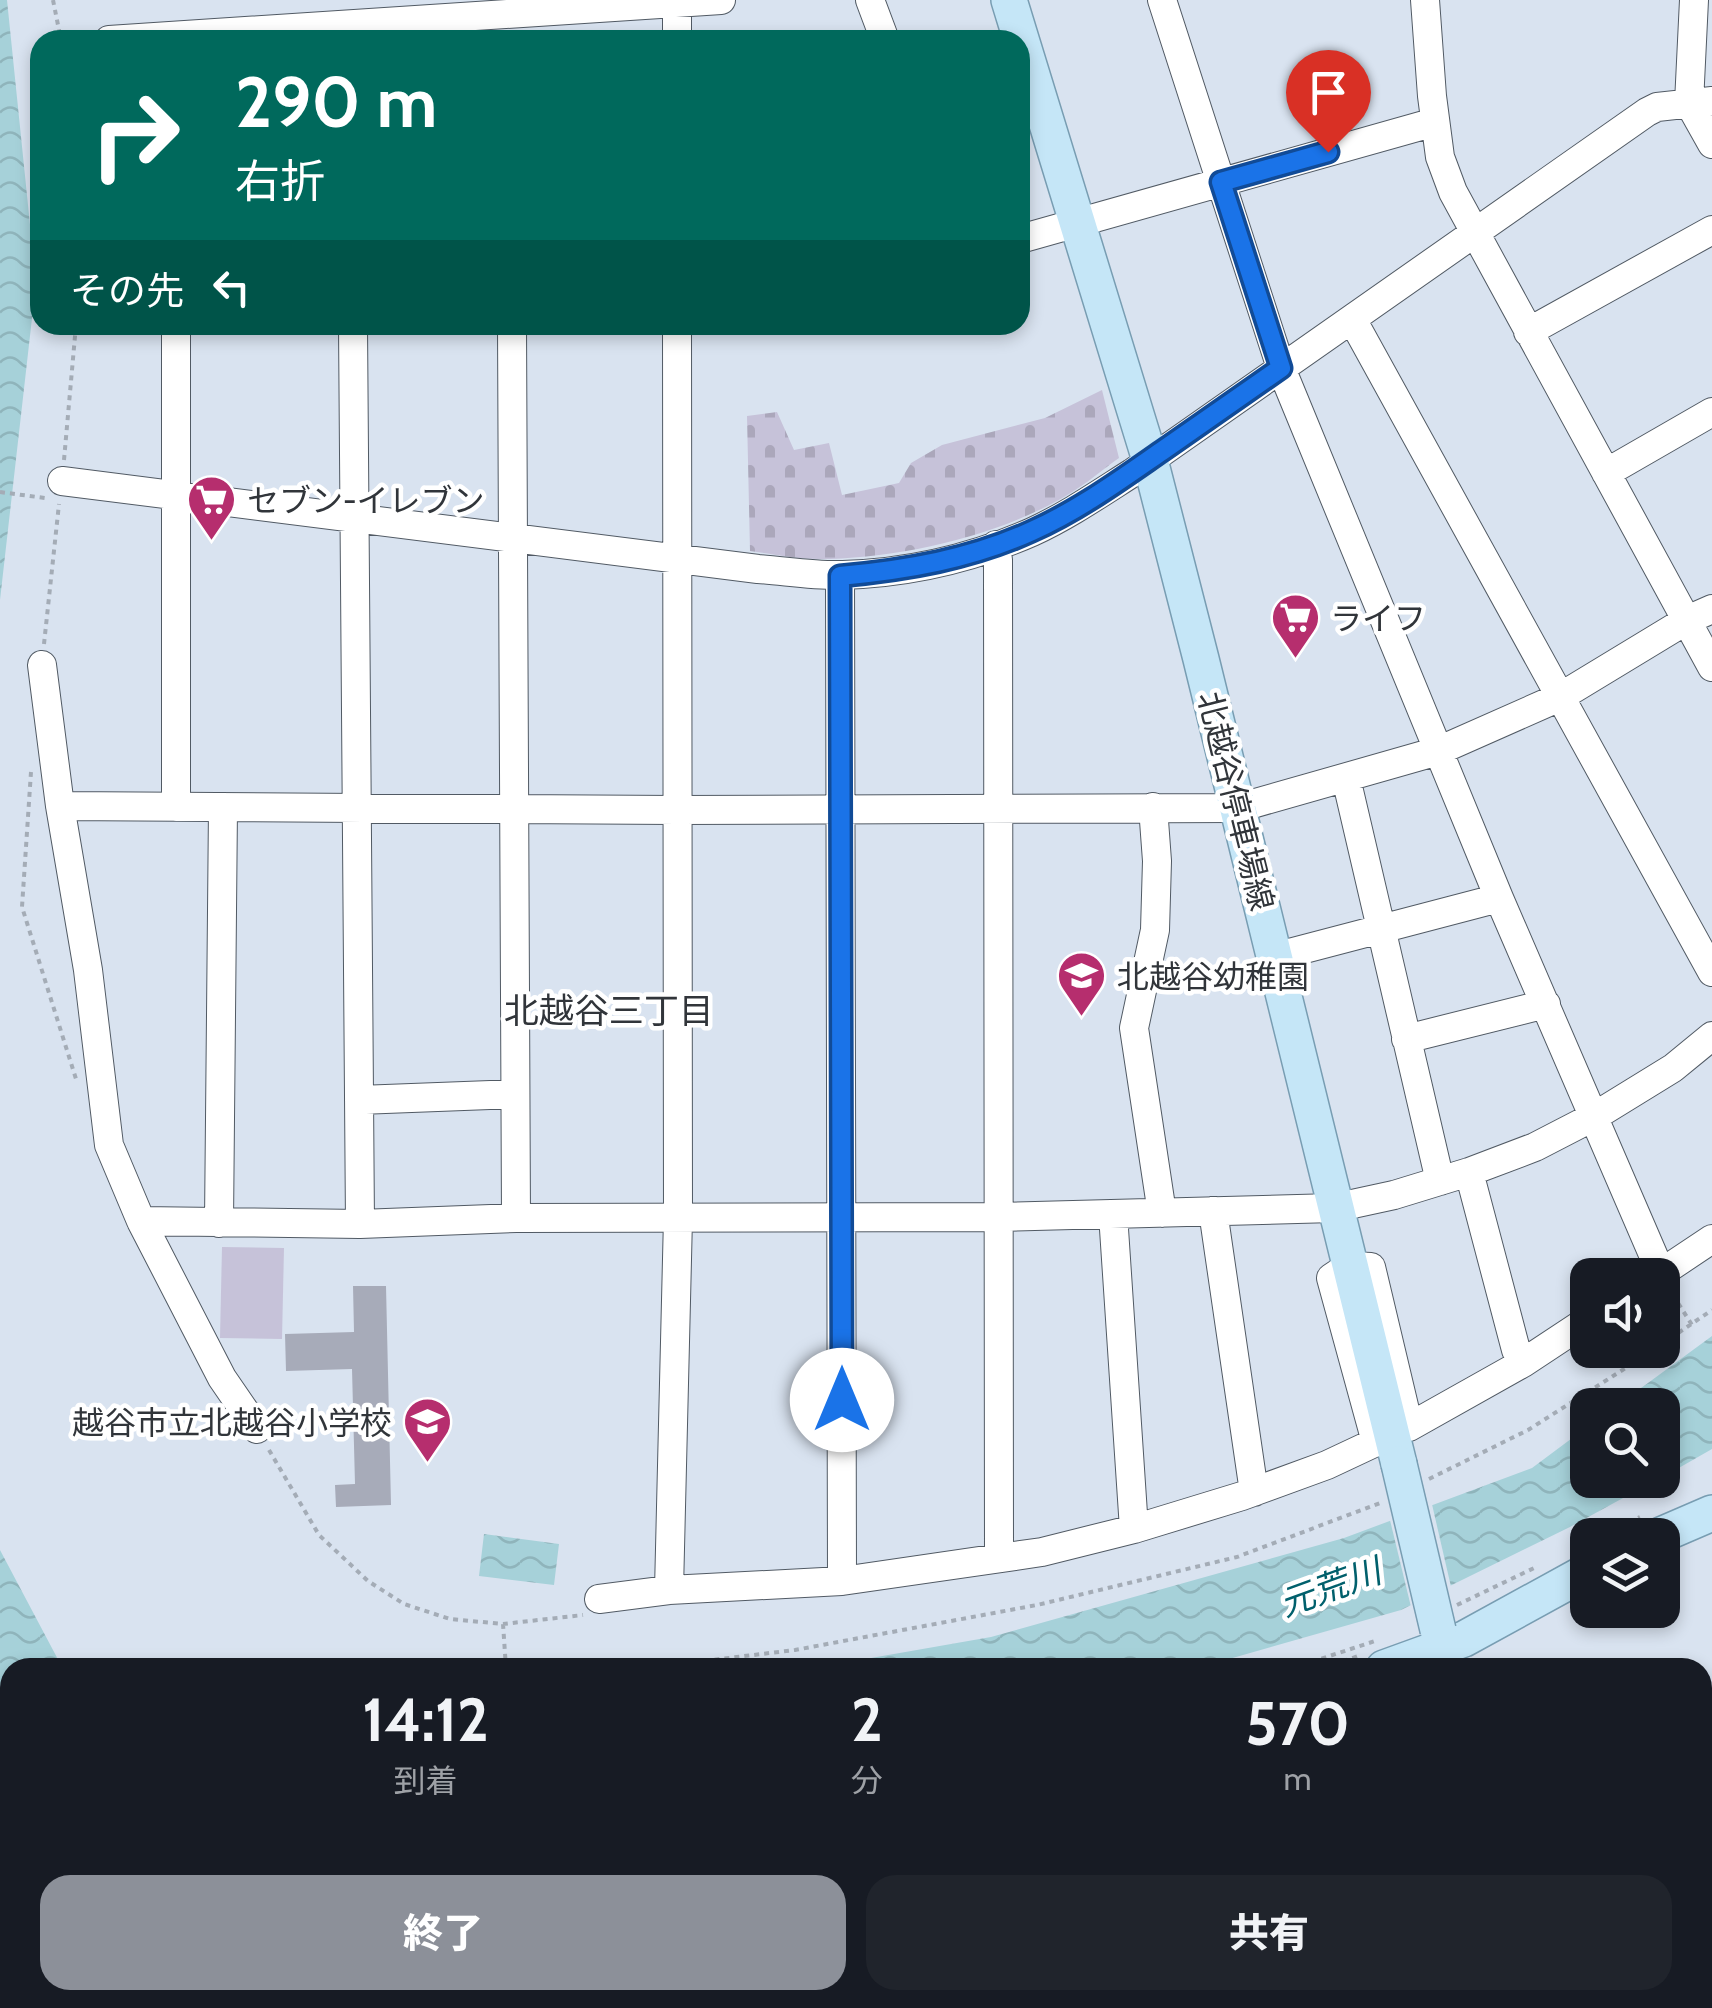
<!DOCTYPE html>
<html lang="ja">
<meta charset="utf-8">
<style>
body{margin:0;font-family:Cabin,"Noto Sans JP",sans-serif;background:#20242c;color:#f1f3f6;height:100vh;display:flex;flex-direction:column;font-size:38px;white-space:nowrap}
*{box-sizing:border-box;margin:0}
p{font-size:32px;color:#9ea1a6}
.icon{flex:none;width:55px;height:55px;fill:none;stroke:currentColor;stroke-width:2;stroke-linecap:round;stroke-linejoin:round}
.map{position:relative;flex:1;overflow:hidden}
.sheet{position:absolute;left:0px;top:1658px;width:1712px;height:352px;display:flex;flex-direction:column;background:#171b24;border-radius:30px 30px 0 0;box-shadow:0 5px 15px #0003}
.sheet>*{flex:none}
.guide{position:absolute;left:30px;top:30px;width:1000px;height:305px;border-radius:30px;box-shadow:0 5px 15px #0003;background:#00695c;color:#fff;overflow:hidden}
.buttons{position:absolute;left:1570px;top:1258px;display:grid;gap:20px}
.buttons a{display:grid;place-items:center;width:110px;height:110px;border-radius:20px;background:#171b24;box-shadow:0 5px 15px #0003;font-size:50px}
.pin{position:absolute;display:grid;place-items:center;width:85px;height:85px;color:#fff;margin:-102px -42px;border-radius:50% 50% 50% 0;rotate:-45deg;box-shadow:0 0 10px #0007}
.pin .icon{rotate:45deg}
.me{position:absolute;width:110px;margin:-55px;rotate:0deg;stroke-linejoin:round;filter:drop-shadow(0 0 8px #0008)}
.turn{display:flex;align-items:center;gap:35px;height:210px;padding:0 40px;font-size:45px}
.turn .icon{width:130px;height:130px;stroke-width:2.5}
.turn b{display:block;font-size:70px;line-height:85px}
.then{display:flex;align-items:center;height:95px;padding:0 40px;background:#0003;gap:20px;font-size:38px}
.eta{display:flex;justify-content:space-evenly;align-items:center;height:170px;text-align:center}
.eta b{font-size:60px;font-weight:800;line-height:70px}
.button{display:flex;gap:20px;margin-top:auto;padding:20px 40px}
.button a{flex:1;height:115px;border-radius:30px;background:#8c9099;color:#fff;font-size:40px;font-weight:800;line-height:115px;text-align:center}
.button a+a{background:#20242c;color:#f1f3f6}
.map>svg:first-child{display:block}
</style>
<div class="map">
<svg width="1712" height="2008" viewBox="0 0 1712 2008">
<defs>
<pattern id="cemetery-stones" width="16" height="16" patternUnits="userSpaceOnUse" patternTransform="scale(2.5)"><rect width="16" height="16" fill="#c6c2d9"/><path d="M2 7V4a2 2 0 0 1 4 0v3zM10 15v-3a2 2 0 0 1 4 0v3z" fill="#aba7bb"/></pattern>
<pattern id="water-waves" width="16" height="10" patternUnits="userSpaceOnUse" patternTransform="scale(2.5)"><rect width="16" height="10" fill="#a6d1d9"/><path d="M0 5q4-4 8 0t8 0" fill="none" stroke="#8fb4bb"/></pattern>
</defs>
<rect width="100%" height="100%" fill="#d9e3f0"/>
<path fill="#c6c2d9" d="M222 1247 284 1248 282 1339 220 1338Z"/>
<path fill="url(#cemetery-stones)" d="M1102 390 1119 458C1102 470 1086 484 1069 494 1000 536 898 559 818 559 796 559 772 554 750 551L747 416 777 412 794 450 829 443 842 495 899 483 911 463 942 445 1045 418Z"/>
<path fill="url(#water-waves)" d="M0 0H7L36 283 0 600Z
M1712 1336V1449L1663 1477 1662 1405H1618Z
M1587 1427 1588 1480H1656L1570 1527 1401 1610 1201 1667 814 1668 991 1637 1344 1538 1532 1468Z
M484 1534 559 1544 554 1585 479 1576Z
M0 1550 62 1667 10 1668V1757L0 1752Z"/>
<path fill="#d9e3f0" d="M1431 1500 1452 1591 1412 1611 1389 1516Z"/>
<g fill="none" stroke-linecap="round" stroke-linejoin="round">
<path stroke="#a6d1d9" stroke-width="6" d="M1290 2008 1310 2000"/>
</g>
<path fill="#a7abb9" d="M353 1286H386L391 1505 336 1507 335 1485 355 1484 352 1369 286 1371 285 1334 354 1332Z"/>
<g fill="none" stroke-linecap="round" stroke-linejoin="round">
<defs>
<path id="minor" d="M870 0 885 40
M1162 0 1281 368 1499 898 1661 1273
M1425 0 1432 96 1440 157 1453 192 1712 667
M1694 0 1689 103 1712 144
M109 40 721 0
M677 40V0
M1020 239 1435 122
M1352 319 1712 972
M176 325V807
M353 325 360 1224
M512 325 516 1218
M1528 332 1712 230
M1606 473 1712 412
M62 481 758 569C786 571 815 576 843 575 907 573 973 558 1032 532 1067 516 1099 494 1132 473L1647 112 1657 107 1712 101
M996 545 998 560 999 1558
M840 575 842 1581
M42 665 60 806 88 970 109 1145 141 1221 360 1224 516 1218 1000 1217 1334 1208 1394 1195 1469 1172 1535 1147 1595 1116 1673 1068 1712 1036
M1346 778 1440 1181
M60 806 677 810 1238 808 1438 751 1560 697 1687 620 1712 609
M1153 807 1157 861 1155 930 1134 1028 1162 1213
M1274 957 1499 898
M1406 1039 1546 1004
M359 1100 515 1094
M1469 1172 1516 1350 1523 1363
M1213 1211 1254 1492
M1113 1214 1134 1529
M141 1221 222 1378 257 1429
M219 1223 223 807
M1658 1275 1712 1239
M669 1590 678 1218 677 325
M599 1599 669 1590 842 1581 1042 1552 1134 1529 1242 1496 1327 1465 1376 1442 1331 1278 1349 1266 1371 1267 1409 1427 1523 1363 1588 1320
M1702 1733 1712 1728
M1702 1897 1712 1890
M1702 1977 1712 1989
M78 2000V2008
M767 2000 770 2008
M915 2000 916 2008
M1076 2000V2008
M1164 2000 1166 2008
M397 2008 421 2000"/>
<path id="major" d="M1009 0 1150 460 1201 659 1399 1464
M1661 1535 1712 1513
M1384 1668 1464 1639 1588 1571
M0 1833 10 1832
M1528 2000 1530 2008"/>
</defs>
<use href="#minor" stroke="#515a64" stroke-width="30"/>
<use href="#major" stroke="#789db2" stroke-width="38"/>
<path stroke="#a4acb6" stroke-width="4" stroke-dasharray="5 5" stroke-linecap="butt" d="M53 0 61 40
M64 460 76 325
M0 492 45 498
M44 644 59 504
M31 772 22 907 76 1079
M1673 1295 1692 1325
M1662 1344 1712 1310
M269 1450 319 1535 368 1581 404 1604 450 1619 503 1624 583 1615
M1429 1479 1528 1430 1654 1350
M1602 1535 1640 1517
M1457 1605 1534 1568
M503 1624 506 1668
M645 1668 795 1650 1037 1605 1237 1557 1380 1503
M1293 1668 1375 1641
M1324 1668 1361 1655
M1702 1780 1712 1774"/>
<use href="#minor" stroke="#fff" stroke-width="28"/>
<use href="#major" stroke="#c5e6f7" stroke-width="35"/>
<defs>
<path id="major-bridge" d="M1399 1464 1438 1630"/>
</defs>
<use href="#major-bridge" stroke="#789db2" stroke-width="38" stroke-linecap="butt"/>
<use href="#major-bridge" stroke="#c5e6f7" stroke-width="35"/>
</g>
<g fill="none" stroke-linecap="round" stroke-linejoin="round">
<defs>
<path id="route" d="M842 1400 840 576C906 570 971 559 1032 531 1079 510 1120 480 1162 451 1201 424 1241 396 1281 368L1221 182 1328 152"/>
</defs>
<use href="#route" stroke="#114b97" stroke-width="25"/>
<use href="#route" stroke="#1a73e8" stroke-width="18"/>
</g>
<defs>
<symbol id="supermarket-pin" viewBox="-11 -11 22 30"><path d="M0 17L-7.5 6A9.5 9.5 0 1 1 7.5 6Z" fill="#b62e6e" stroke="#fff"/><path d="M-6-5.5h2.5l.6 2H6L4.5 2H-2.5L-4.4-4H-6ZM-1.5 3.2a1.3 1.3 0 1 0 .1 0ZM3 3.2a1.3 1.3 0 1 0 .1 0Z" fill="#fff"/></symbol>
<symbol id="school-pin" viewBox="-11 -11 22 30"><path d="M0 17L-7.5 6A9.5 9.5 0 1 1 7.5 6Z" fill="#b62e6e" stroke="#fff"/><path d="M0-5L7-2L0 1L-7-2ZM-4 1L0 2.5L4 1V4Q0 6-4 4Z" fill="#fff"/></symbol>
</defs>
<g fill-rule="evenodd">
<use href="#supermarket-pin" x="184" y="472" width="55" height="75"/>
<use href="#supermarket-pin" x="1268" y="590" width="55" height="75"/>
<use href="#school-pin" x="1054" y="948" width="55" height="75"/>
<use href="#school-pin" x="400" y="1394" width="55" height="75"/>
</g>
<g text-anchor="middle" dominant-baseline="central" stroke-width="9" stroke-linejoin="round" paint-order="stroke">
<g font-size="32" fill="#31353a" stroke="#fff" text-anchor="start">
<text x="247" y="500">セブン-イレブン</text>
<text x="1330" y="618">ライフ</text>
<text x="1117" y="976">北越谷幼稚園</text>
<text x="392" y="1422" text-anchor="end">越谷市立北越谷小学校</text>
</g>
<g font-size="32" fill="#31353a" stroke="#fff">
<text transform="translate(1236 801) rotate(76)">北越谷停車場線</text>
</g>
<g font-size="35" fill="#31353a" stroke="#fff">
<text x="609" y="1010">北越谷三丁目</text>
</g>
<g font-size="35" font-style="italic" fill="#01606c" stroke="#fff">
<text transform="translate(1330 1587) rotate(-20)">元荒川</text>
</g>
</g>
</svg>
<div class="buttons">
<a><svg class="icon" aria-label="sound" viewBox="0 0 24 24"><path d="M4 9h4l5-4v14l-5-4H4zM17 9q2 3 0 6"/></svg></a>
<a><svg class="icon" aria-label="search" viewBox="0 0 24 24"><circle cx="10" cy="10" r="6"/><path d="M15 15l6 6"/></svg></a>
<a><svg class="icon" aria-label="layers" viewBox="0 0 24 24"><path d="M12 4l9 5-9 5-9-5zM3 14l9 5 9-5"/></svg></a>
</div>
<div class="pin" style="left:1328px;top:152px;background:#d93025"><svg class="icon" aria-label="arrive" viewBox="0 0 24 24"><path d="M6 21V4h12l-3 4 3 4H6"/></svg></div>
<svg class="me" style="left:842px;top:1400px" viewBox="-20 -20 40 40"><circle r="19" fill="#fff"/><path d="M0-13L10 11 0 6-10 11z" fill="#1a73e8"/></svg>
<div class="guide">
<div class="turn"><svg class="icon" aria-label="right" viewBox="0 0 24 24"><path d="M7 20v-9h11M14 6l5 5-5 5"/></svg><div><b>290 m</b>右折</div></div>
<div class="then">その先<svg class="icon" aria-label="left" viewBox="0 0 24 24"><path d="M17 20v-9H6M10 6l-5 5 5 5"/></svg></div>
</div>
<section class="sheet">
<div class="eta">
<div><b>14:12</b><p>到着</p></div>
<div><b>2</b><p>分</p></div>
<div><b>570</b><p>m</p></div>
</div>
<div class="button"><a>終了</a><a>共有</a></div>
</section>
</div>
